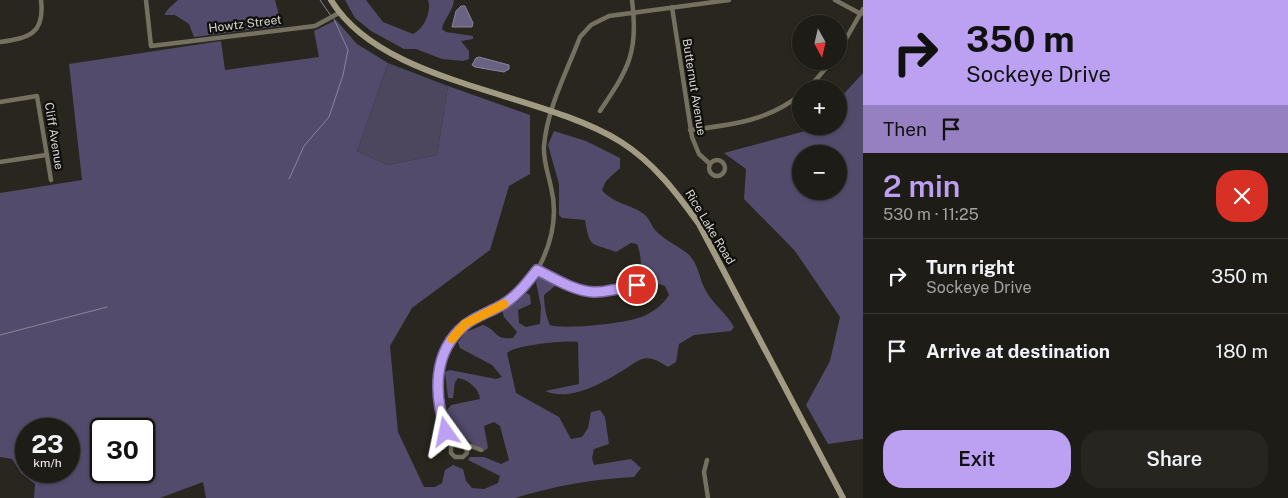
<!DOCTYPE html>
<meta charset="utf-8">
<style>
body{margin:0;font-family:"Public Sans",sans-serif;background:#26251f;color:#f1f3f6;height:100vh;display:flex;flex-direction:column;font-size:19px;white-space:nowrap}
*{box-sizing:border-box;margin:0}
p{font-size:16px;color:#a1a1a1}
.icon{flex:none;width:28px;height:28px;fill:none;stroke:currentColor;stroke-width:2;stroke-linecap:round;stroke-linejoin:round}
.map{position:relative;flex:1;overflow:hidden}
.panel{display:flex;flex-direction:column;background:#1e1c16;width:425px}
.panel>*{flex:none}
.hud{background:#bca0f2;color:#111;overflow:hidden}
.needle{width:32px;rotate:172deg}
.tools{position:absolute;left:792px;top:15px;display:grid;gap:10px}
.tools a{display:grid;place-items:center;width:55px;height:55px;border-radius:50%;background:#1e1c16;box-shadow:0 1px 4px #0004,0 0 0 1px #3c3a35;font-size:25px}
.speed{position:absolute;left:15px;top:418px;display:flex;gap:10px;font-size:25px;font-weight:700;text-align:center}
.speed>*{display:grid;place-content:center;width:65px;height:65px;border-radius:50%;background:#1e1c16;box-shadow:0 1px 4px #0004,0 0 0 1px #3c3a35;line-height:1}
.speed small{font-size:12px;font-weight:400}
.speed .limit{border:2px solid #111;border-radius:8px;background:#fff;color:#111}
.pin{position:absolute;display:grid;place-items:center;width:42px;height:42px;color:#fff;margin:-21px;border:2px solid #fff;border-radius:50%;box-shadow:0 1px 5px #0007}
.me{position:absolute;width:55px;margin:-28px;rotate:348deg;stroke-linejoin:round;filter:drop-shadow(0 0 4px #0008)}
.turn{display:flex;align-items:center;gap:18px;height:105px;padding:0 20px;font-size:22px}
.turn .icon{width:65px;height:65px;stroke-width:2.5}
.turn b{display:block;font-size:35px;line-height:42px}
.then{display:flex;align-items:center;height:48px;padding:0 20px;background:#0003;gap:10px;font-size:19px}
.round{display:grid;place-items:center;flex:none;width:52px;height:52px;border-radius:20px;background:#26251f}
.head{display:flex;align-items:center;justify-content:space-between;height:85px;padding:0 20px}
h1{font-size:30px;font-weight:600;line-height:38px;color:#bca0f2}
.primary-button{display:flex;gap:10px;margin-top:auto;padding:10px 20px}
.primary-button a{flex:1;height:58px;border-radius:20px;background:#bca0f2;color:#111;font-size:20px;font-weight:600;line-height:58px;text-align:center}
.primary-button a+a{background:#26251f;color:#f1f3f6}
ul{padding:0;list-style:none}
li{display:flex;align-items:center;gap:15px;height:75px;padding:0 20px;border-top:1px solid #3c3a35}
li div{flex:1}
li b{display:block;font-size:19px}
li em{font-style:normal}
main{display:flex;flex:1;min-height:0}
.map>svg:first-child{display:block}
</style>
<main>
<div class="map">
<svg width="863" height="498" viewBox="0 0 863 498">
<rect width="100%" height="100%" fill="#28261e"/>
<path fill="#4c475e" d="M388 63 448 86 437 155 388 165 357 151Z"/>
<path fill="#524b6b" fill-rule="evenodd" d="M178 0H275L282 26 194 37 189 24 175 15H164L169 8Z
M345 0H366L383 22 413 34C424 29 432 11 428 0H454C453 12 444 18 442 29L446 32 473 36V39L461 41 469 51V59L463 61 442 59 416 49H404L371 31 355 18Z
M336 20 357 44 388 63 357 151 388 165 437 155 448 86 530 115V174L509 186 490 250 412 308 390 346 398 432 424 487H435L442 483 445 470 453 465 463 469 466 481 472 488 484 489 498 483 500 476 468 460 470 457H484L501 464 509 460 500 426 494 422 484 426 488 448 483 452 451 428 447 421V410L451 405 480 399C479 388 468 380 458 378L455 382 453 398H448L445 372 450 370 496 379 502 377 492 365 460 348 458 342 466 332 483 325C498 330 493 340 513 338L517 332 504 317 502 310 517 302 526 293 530 295 531 304 518 310 519 323 526 327 540 324 541 307 536 282 539 277 553 281 556 285 544 295C544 305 546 317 550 325 565 330 632 323 646 315 655 311 664 303 669 295L665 286C630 275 647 269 637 244L631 243 616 252C590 242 590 249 585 220L562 218 559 215V184L548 145 554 131 586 141 620 158V168L606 181 602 190C613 204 632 204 645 215 650 219 651 226 656 231 665 241 683 248 690 256 699 266 699 279 706 291 713 304 727 314 734 327L731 331 694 335 679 344 676 362 668 367C660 362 651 356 642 359 636 361 629 367 622 371 602 383 570 402 545 391L579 384 578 342C566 340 515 345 507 353L516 393 559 417 571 439 582 437 588 428 591 412 600 410 605 417 609 444 594 449 592 458 594 465 631 459 641 468 634 477C594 479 554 486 515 498H206L203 482 160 498H34L35 484 21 473 12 459 0 457V193L82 180 69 64 221 41 225 70 319 57 314 31ZM26 429H69V471H26ZM101 429H144V471H101Z
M863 73V439L828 444 806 405 830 361 840 317 795 251 744 199 746 169 724 153 809 130 812 126H839V99ZM801 154H839V191H801Z"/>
<path fill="#696283" stroke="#8a859a" d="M461 6H465L473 23 472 27H452L456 11Z
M479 57 509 65V69L504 72 475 67 472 65 476 58Z"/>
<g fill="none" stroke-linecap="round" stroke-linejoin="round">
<path stroke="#8a859a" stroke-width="1" d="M320 0 331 16
M289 179 304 146 329 117 343 75 348 50 334 19
M0 335 107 307"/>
<path stroke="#757161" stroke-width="4.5" d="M146 0 151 46 315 26 339 13
M835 0 861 14
M672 7 692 137 699 154 710 164
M0 42C29 38 45 34 41 0
M839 51 863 9
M808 89 832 61
M0 102 37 96 51 180
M600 111C628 69 639 53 632 0
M690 130C730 125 769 121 801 94
M709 168a8 8 0 1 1 16 0a8 8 0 1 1-16 0Z
M0 162 46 155
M537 270C573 286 585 298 625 286
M623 281a7 7 0 1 1 14 0a7 7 0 1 1-14 0Z
M453 443C443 427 441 411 438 393 429 312 510 322 539 267 552 242 558 215 551 187 548 173 543 160 544 146 547 109 567 71 580 37L591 25 609 16 729 0
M466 445 467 453 463 457H455L451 453V445L458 441 481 450
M707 460 704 472 708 498"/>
<path stroke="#a29b83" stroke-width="6" d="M331 0C382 85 540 91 621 142 654 163 676 192 699 224L843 498"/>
</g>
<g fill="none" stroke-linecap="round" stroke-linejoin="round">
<defs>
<path id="route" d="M446 432C434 395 432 352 465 325 476 316 490 312 502 305 516 297 527 283 537 270 554 278 574 291 593 292 609 293 616 286 631 289L637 285"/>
</defs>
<use href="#route" stroke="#7a689d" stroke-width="12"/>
<use href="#route" stroke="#bca0f2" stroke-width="9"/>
<path stroke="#f59e0b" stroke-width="9" d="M452 339 465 324 504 304"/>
</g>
<g text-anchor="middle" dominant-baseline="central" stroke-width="4.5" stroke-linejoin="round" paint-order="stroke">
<g font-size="12" fill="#d7d6d1" stroke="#100f0b">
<text transform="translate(245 24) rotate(-7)">Howtz Street</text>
<text transform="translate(694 87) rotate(81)">Butternut Avenue</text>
<text transform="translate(54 136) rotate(81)">Cliff Avenue</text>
<text transform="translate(710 227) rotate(59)">Rice Lake Road</text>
</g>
</g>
</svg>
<div class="tools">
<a><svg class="needle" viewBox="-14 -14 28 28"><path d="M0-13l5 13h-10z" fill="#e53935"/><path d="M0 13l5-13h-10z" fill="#a1a1a1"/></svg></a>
<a>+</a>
<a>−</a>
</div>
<div class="speed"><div>23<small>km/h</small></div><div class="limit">30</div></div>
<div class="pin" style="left:637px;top:285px;background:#d93025"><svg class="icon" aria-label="arrive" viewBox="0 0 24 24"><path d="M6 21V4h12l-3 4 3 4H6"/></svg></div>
<svg class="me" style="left:446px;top:432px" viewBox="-20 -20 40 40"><path d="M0-17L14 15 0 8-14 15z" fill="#bca0f2" stroke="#fff" stroke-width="4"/></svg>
</div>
<section class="panel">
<div class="hud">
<div class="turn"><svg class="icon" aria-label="right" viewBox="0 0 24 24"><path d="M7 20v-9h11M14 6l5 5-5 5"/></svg><div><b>350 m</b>Sockeye Drive</div></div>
<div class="then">Then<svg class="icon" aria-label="arrive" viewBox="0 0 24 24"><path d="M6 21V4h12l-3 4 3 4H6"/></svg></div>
</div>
<div class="head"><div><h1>2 min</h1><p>530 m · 11:25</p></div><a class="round" style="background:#d93025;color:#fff"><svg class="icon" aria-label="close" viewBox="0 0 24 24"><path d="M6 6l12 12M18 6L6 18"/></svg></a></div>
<ul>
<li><svg class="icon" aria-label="right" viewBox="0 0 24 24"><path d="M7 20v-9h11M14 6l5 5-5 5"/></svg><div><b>Turn right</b><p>Sockeye Drive</p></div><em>350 m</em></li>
<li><svg class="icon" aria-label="arrive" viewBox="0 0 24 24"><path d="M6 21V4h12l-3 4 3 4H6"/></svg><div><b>Arrive at destination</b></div><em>180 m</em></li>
</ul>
<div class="primary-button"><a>Exit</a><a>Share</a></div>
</section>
</main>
